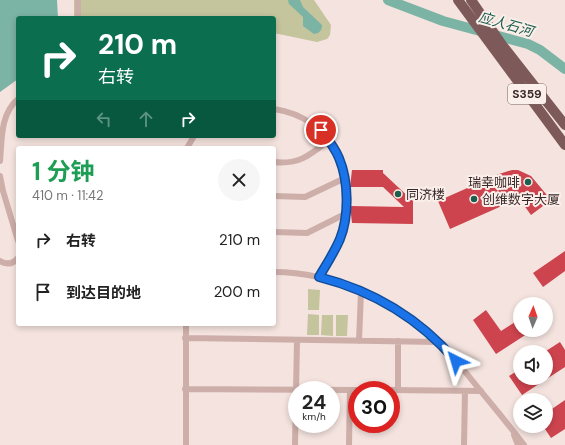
<!DOCTYPE html>
<html lang="zh">
<meta charset="utf-8">
<style>
body{margin:0;font-family:"DM Sans","Noto Sans SC",sans-serif;background:#f6f6f6;color:#222;height:100vh;display:flex;flex-direction:column;font-size:15px;white-space:nowrap}
*{box-sizing:border-box;margin:0}
p{font-size:13px;color:#767676}
.icon{flex:none;width:22px;height:22px;fill:none;stroke:currentColor;stroke-width:2;stroke-linecap:round;stroke-linejoin:round}
.map{position:relative;flex:1;overflow:hidden}
.drawer{position:absolute;left:16px;top:146px;width:260px;height:180px;display:flex;flex-direction:column;background:#fff;border-radius:4px;box-shadow:0 2px 6px #0003}
.drawer>*{flex:none}
.top-card{position:absolute;left:16px;top:16px;width:260px;height:122px;border-radius:4px;box-shadow:0 2px 6px #0003;background:#0b6e4f;color:#fff;overflow:hidden}
.needle{width:26px;rotate:2deg}
.tools{position:absolute;left:513px;top:297px;display:grid;gap:8px}
.tools a{display:grid;place-items:center;width:40px;height:40px;border-radius:50%;background:#fff;box-shadow:0 2px 6px #0003;font-size:20px}
.speed{position:absolute;left:288px;top:381px;display:flex;gap:8px;font-size:20px;font-weight:700;text-align:center}
.speed>*{display:grid;place-content:center;width:52px;height:52px;border-radius:50%;background:#fff;box-shadow:0 2px 6px #0003;line-height:1}
.speed small{font-size:10px;font-weight:400}
.speed .limit{border:6px solid #d22;background:#fff;color:#111}
.pin{position:absolute;display:grid;place-items:center;width:34px;height:34px;color:#fff;margin:-17px;border:2px solid #fff;border-radius:50%;box-shadow:0 1px 4px #0007}
.me{position:absolute;width:44px;margin:-22px;rotate:320deg;stroke-linejoin:round;filter:drop-shadow(0 0 3px #0008)}
.turn{display:flex;align-items:center;gap:14px;height:84px;padding:0 16px;font-size:18px}
.turn .icon{width:52px;height:52px;stroke-width:2.5}
.turn b{display:block;font-size:28px;line-height:34px}
.lanes{display:flex;align-items:center;height:38px;padding:0 16px;background:#0003;justify-content:center;gap:20px;direction:ltr}
.lanes .off{opacity:.35}
.round{display:grid;place-items:center;flex:none;width:42px;height:42px;border-radius:21px;background:#f6f6f6}
.overview{display:flex;align-items:center;justify-content:space-between;height:68px;padding:0 16px}
h1{font-size:24px;font-weight:700;line-height:30px;color:#1e9e55}
ul{padding:0;list-style:none}
li{display:flex;align-items:center;gap:12px;height:52px;padding:0 16px}
li div{flex:1}
li b{display:block;font-size:15px}
li em{font-style:normal}
.map>svg:first-child{display:block}
</style>
<div class="map">
<svg width="565" height="445" viewBox="0 0 565 445">
<rect width="100%" height="100%" fill="#f4e3de"/>
<path fill="#c4c49d" d="M74 0H314L331 25 330 35 327 39 317 42 274 33V18H74Z
M308 289 320 290 319 310H308Z
M308 314 319 315V335H307Z
M322 315H333V336L321 335Z
M336 315H348L347 336H336Z"/>
<path fill="#7bb3a4" d="M0 0H57L58 18H18V79L0 92Z
M288 0H300L303 7 322 25C322 30 320 33 314 34L303 26V17L289 4Z"/>
<g fill="none" stroke-linecap="round" stroke-linejoin="round">
<path stroke="#7bb3a4" stroke-width="10" d="M388 0 443 21 528 44 540 50 565 69"/>
</g>
<path fill="#cd444e" d="M352 170H383V173L413 201V224L352 223 350 206 404 207 383 187H350Z
M512 170H518L531 176 551 200 531 215 518 197 511 194 504 197V205L450 229 438 201 499 174Z
M565 251V271L543 287 533 273Z
M486 310 501 331 520 319V330H533L496 354 473 320Z
M560 342 565 350V367L522 395 509 376 520 369V378H546V351Z
M565 400V429L551 438 543 426H546V413Z"/>
<g fill="none" stroke-linecap="round" stroke-linejoin="round">
<path stroke="#cdaea9" stroke-width="6" d="M78 0V18
M274 109C334 118 357 176 342 231 338 247 327 262 319 277
M187 148 194 136
M0 161C2 140 0 114 18 99
M274 162C299 165 310 155 329 140
M0 176 3 191 18 241
M274 196 305 197 345 178
M274 232 307 233 345 214
M0 261C7 265 13 264 18 258
M274 272C332 272 398 301 439 341 449 351 457 363 467 374 486 398 506 421 524 445
M186 324V445
M185 338 439 342
M359 341 361 292
M185 389 357 390
M391 390 481 391
M398 390V341
M514 435 518 445
M295 445 297 340
M349 445 350 390
M464 445 465 391"/>
<path stroke="#7d5a59" stroke-width="10" d="M458 0 565 145
M471 0 503 46 565 125"/>
</g>
<g fill="none" stroke-linecap="round" stroke-linejoin="round">
<defs>
<path id="route" d="M321 130C328 139 335 148 339 158 349 182 349 216 340 239 334 253 326 265 319 277 374 291 419 318 456 361"/>
</defs>
<use href="#route" stroke="#114b97" stroke-width="10"/>
<use href="#route" stroke="#1a73e8" stroke-width="7"/>
</g>
<g fill="#1c5f4e" stroke="#fbefeb" stroke-width="1.5">
<circle cx="528" cy="182" r="4"/>
<circle cx="398" cy="194" r="4"/>
<circle cx="474" cy="199" r="4"/>
</g>
<g text-anchor="middle" dominant-baseline="central" stroke-width="4" stroke-linejoin="round" paint-order="stroke">
<rect fill="#fbefeb" stroke="#746463" stroke-width="1" x="508" y="84" width="38" height="20" rx="3"/>
<g font-size="12" font-weight="bold" fill="#3a2929">
<text x="527" y="94">S359</text>
</g>
<g font-size="13" fill="#3a2929" stroke="#fbefeb" text-anchor="start">
<text x="520" y="182" text-anchor="end">瑞幸咖啡</text>
<text x="406" y="194">同济楼</text>
<text x="482" y="199">创维数字大厦</text>
</g>
<g font-size="14" font-style="italic" fill="#1c5f4e" stroke="#fbefeb">
<text transform="translate(506 24) rotate(16)">应人石河</text>
</g>
</g>
</svg>
<div class="tools">
<a><svg class="needle" viewBox="-14 -14 28 28"><path d="M0-13l5 13h-10z" fill="#e53935"/><path d="M0 13l5-13h-10z" fill="#767676"/></svg></a>
<a><svg class="icon" aria-label="sound" viewBox="0 0 24 24"><path d="M4 9h4l5-4v14l-5-4H4zM17 9q2 3 0 6"/></svg></a>
<a><svg class="icon" aria-label="layers" viewBox="0 0 24 24"><path d="M12 4l9 5-9 5-9-5zM3 14l9 5 9-5"/></svg></a>
</div>
<div class="speed"><div>24<small>km/h</small></div><div class="limit">30</div></div>
<div class="pin" style="left:321px;top:130px;background:#d93025"><svg class="icon" aria-label="arrive" viewBox="0 0 24 24"><path d="M6 21V4h12l-3 4 3 4H6"/></svg></div>
<svg class="me" style="left:456px;top:361px" viewBox="-20 -20 40 40"><path d="M0-17L14 15 0 8-14 15z" fill="#1a73e8" stroke="#fff" stroke-width="4"/></svg>
<div class="top-card">
<div class="turn"><svg class="icon" aria-label="right" viewBox="0 0 24 24"><path d="M7 20v-9h11M14 6l5 5-5 5"/></svg><div><b>210 m</b>右转</div></div>
<div class="lanes"><svg class="icon off" aria-label="left" viewBox="0 0 24 24"><path d="M17 20v-9H6M10 6l-5 5 5 5"/></svg><svg class="icon off" aria-label="ahead" viewBox="0 0 24 24"><path d="M12 20V5M6 11l6-6 6 6"/></svg><svg class="icon" aria-label="right" viewBox="0 0 24 24"><path d="M7 20v-9h11M14 6l5 5-5 5"/></svg></div>
</div>
<section class="drawer">
<div class="overview"><div><h1>1 分钟</h1><p>410 m · 11:42</p></div><a class="round"><svg class="icon" aria-label="close" viewBox="0 0 24 24"><path d="M6 6l12 12M18 6L6 18"/></svg></a></div>
<ul>
<li><svg class="icon" aria-label="right" viewBox="0 0 24 24"><path d="M7 20v-9h11M14 6l5 5-5 5"/></svg><div><b>右转</b></div><em>210 m</em></li>
<li><svg class="icon" aria-label="arrive" viewBox="0 0 24 24"><path d="M6 21V4h12l-3 4 3 4H6"/></svg><div><b>到达目的地</b></div><em>200 m</em></li>
</ul>
</section>
</div>
